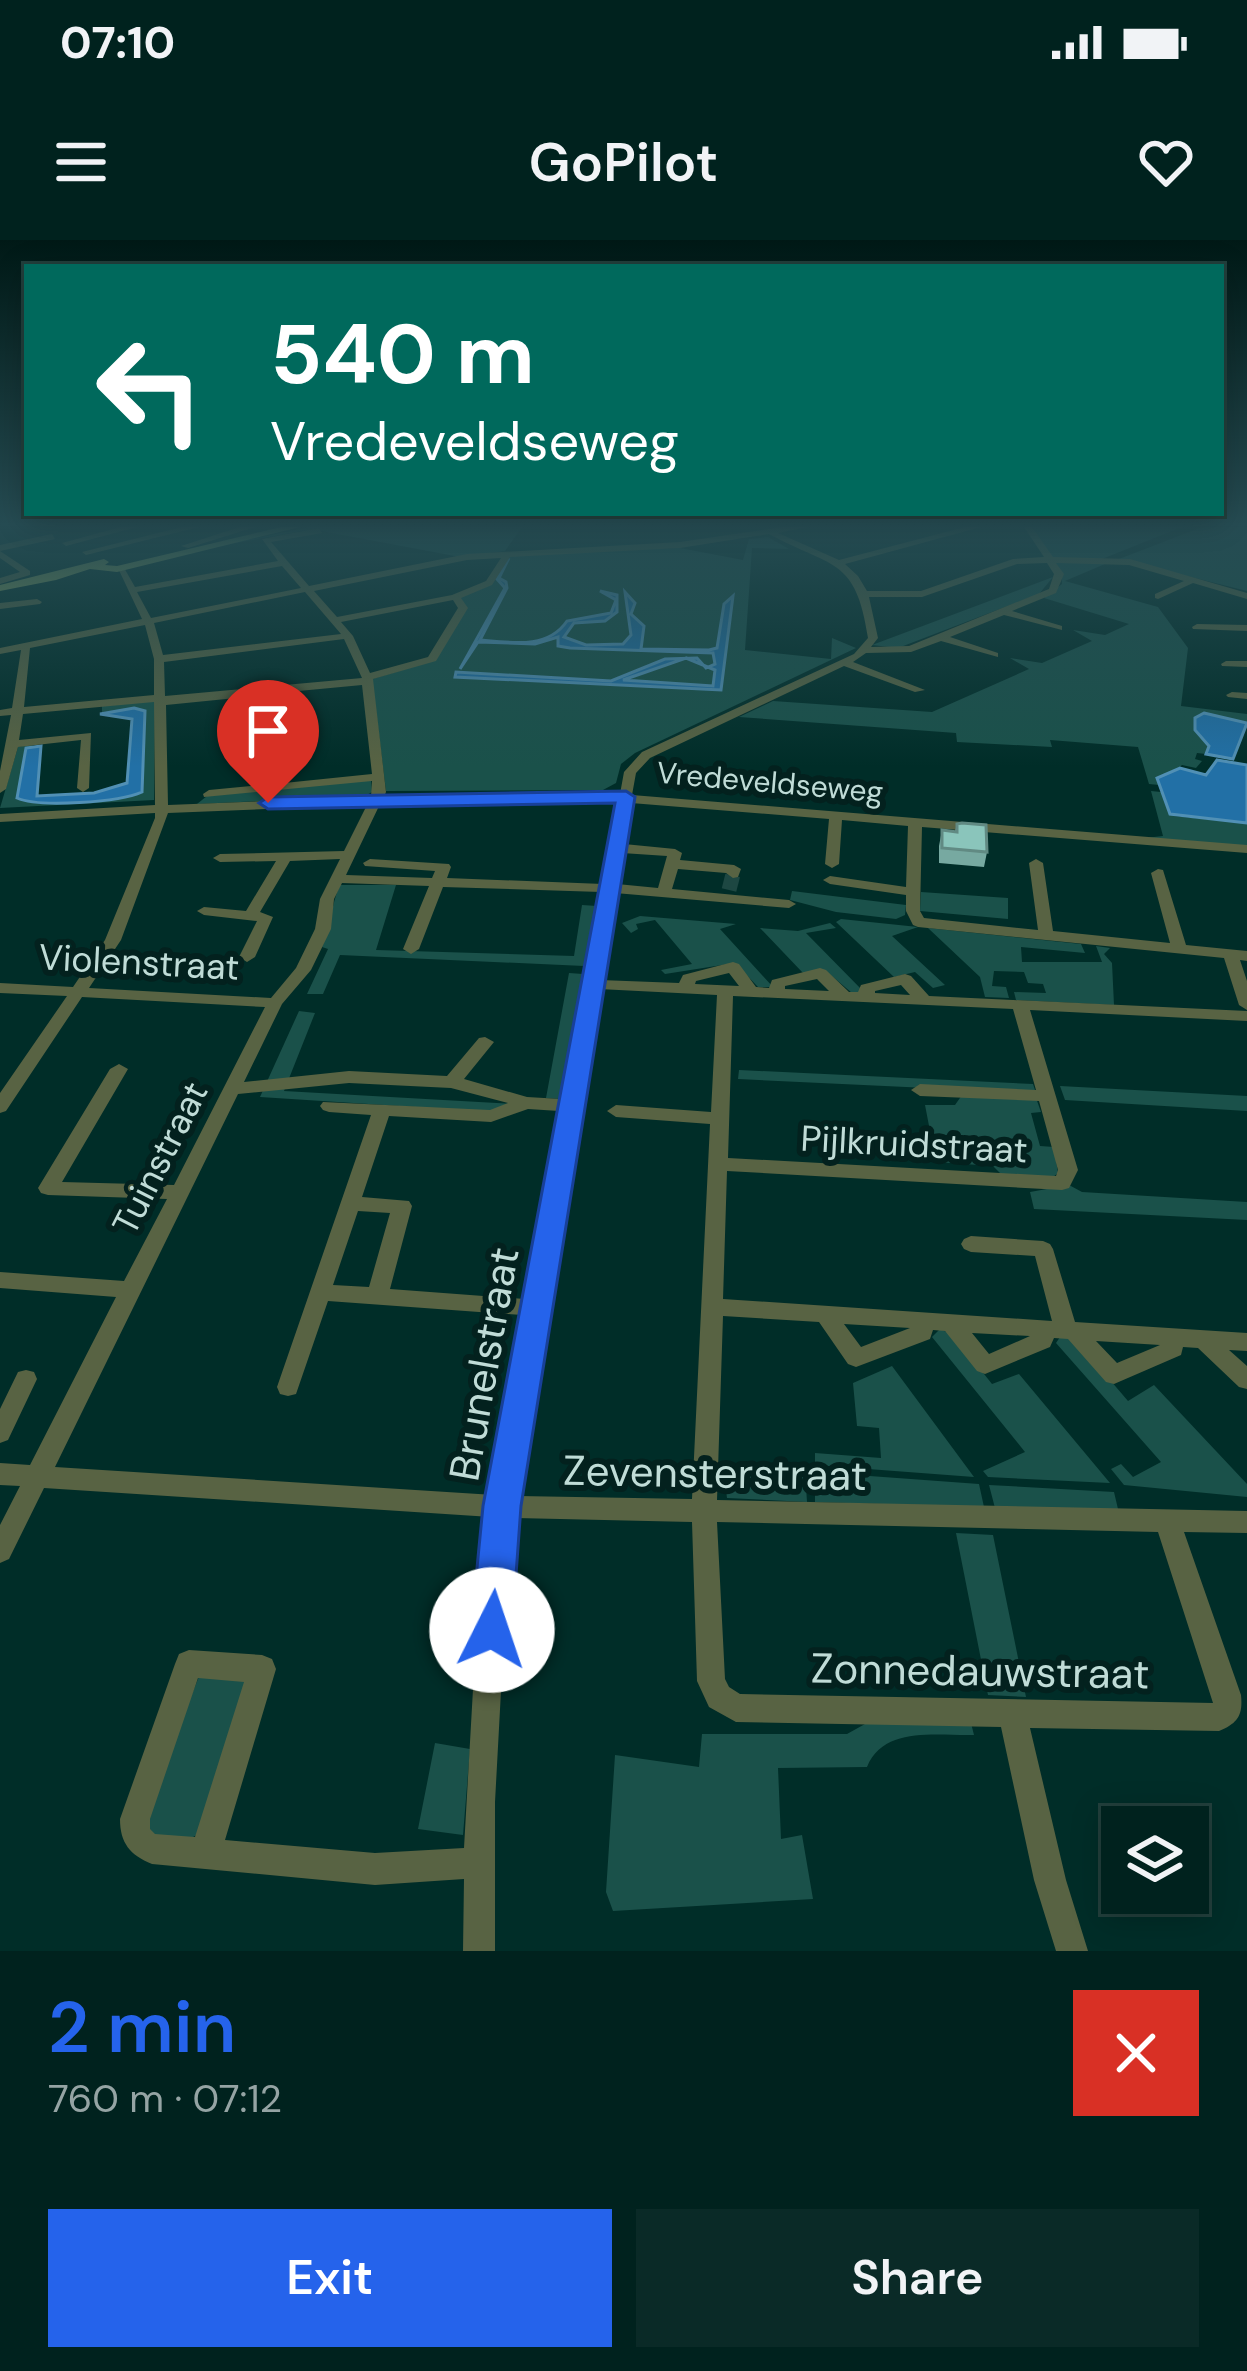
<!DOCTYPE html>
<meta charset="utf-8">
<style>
body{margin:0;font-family:"DM Sans",sans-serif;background:#0a2a27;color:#f1f3f6;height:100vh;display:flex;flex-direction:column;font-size:45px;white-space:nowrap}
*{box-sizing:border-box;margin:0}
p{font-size:39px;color:#95a4a4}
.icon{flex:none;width:66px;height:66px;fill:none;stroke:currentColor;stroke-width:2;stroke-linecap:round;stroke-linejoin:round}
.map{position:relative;height:1711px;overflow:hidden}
.sheet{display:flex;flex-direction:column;background:#00221e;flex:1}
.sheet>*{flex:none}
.guide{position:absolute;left:24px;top:24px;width:1200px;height:252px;border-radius:0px;box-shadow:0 6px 30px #0003,0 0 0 3px #223f3c;background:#00695c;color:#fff;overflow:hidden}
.fabs{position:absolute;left:1101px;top:1566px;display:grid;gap:24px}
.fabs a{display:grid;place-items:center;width:108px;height:108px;border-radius:0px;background:#00221e;box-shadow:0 6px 30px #0003,0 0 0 3px #223f3c;font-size:60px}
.pin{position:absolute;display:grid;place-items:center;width:102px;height:102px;color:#fff;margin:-123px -51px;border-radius:50% 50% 50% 0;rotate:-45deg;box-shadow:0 0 12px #0007}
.pin .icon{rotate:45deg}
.me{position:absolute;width:132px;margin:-66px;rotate:4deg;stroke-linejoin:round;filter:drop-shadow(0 0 9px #0008)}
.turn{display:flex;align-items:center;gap:42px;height:252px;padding:0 48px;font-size:54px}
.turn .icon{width:156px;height:156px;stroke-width:2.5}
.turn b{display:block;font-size:84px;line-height:102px}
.round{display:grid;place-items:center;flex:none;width:126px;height:126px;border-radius:0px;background:#0a2a27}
.headline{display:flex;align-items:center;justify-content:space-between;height:204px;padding:0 48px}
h1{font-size:72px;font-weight:600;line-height:90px;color:#2563eb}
.action{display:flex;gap:24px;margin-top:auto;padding:24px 48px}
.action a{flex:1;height:138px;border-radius:0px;background:#2563eb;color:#fff;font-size:48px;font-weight:600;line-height:138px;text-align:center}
.action a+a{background:#0a2a27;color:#f1f3f6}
.status{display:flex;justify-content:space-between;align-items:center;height:84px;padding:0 60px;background:#00221e;direction:ltr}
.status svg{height:33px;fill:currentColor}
header{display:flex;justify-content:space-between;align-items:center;height:156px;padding:0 48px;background:#00221e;font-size:54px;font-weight:600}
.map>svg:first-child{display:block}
</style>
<div class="status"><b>07:10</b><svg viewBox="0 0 49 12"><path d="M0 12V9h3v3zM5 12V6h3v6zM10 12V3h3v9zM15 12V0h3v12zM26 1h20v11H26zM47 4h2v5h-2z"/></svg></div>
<header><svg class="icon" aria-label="menu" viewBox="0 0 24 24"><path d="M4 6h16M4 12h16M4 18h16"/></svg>GoPilot<svg class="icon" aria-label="heart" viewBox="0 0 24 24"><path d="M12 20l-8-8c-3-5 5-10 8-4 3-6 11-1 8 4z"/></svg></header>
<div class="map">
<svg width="1247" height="1711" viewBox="0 0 1247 1711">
<rect width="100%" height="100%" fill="#002d28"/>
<path fill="#1a514a" d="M310 287H522L505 311 460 317 311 289 193 311Z
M1031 287H1182L1102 319 1112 321 1065 341 1158 367 1188 408 1181 466 1247 474V483L1204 473 1195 490 1209 506 1206 514 1197 513 1195 519 1202 521 1196 528 1182 525 1159 545 1149 544 1138 507 1050 500 1052 507 957 502 956 493 739 477 773 461 932 472 1029 429 1010 418 1042 423 1092 401 1073 390 1105 395 1129 384 1044 358 1062 344V334Z
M1202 287H1247V351L1119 319Z
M768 297 789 309 752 308 745 410 831 419 832 398 856 408 635 513 621 524 616 543 603 550 386 551 372 439 436 420 456 382 460 357 481 349 511 314 680 308 743 320 749 299Z
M1053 337 1039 354 898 408 872 405Z
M155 461 154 560 0 568 18 507 41 502 26 508 17 558 132 556 145 471 102 472V466Z
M371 540 372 552 365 556 197 564 207 556Z
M1151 551 1161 552 1173 576 1247 583V606L1145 598 1163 596Z
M340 645H396L376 710 574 716 582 665 597 666 584 726 340 715 323 754H307L328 709 322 707C332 686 330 667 340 645Z
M792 651 906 665 905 675 896 679 836 672 790 660Z
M921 652 1008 658V679L920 671Z
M640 676 736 684 720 689 773 747H758L735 723 665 734 661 730 692 724 655 680 636 684 638 689 631 693 622 683Z
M841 679 918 687 892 696 945 745 933 748 915 732 894 737 836 682Z
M830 683 836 688 806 693 864 752 852 753 826 731 803 733 760 688 798 691Z
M928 688 1081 704 1085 713 1021 707 1022 722H1102L1096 706 1110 708 1104 714 1112 723 1114 765 1016 760 1014 752 1046 753 1043 744 1028 743 1024 732 994 731 992 746 1006 747 1009 758 985 757 980 737Z
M569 733 583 734 562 859 546 858Z
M299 771 315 773 284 851 513 864 493 872 260 857Z
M739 830 1033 844 1036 853 738 839Z
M1060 846 1247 856V871L1065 860Z
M962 855 1036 858 1041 872 1031 873 1040 906 1054 907 1058 933 1052 938 1004 937 993 926 936 922 925 865H955Z
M1069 945 1082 952 1247 962V980L1034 969 1030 952Z
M940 1089 953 1095 992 1144 1019 1134 1110 1243 988 1237 983 1231 1025 1212 932 1097Z
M1060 1097 1075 1099 1128 1161 1154 1145 1247 1244V1257L1124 1245 1111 1229 1121 1224 1133 1237 1161 1222 1056 1103Z
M892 1126 974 1237 815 1225V1213L881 1218 879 1188 857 1186 853 1143Z
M723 1227 805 1232 807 1262 727 1258Z
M815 1232 979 1244 984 1267 815 1262Z
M989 1245 1114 1252 1118 1269 995 1268Z
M956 1293 993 1295 1026 1457 988 1455Z
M200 1434 242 1436 248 1454 197 1595 185 1601 147 1597 144 1574Z
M971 1483 974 1495C935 1496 884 1486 867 1527L778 1528 781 1599 802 1595 813 1659 613 1671 606 1652 615 1515 699 1527 702 1494H847L865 1484Z
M435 1503 470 1509 463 1595 418 1589Z"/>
<path fill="#2270a6" stroke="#5190b5" stroke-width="3" fill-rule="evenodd" d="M509 318 499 338 506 342 507 348 480 400C513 403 548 409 567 381L611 373 616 360 600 351 617 355V372L605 381 574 383 564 397 586 405 623 404 631 395 625 352 635 363 631 374 644 386 641 409 709 410 717 408 724 364 733 356 721 450 455 437 456 432 611 441 665 419 697 418 706 428 715 424 713 413 570 408 558 406V397L535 404 478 402 460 429 505 348 497 339ZM686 418 715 430 713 446 623 440Z
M134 468 145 471 142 552C120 562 39 568 17 558L26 508 41 506 37 556 94 553 127 543 132 479 100 474Z
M1204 473 1247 483 1233 519 1206 514 1209 506 1195 490V478Z
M1217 520 1247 525V583L1170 574 1157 538 1180 528 1206 535Z"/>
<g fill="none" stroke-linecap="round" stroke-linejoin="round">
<path stroke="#1d4742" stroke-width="15" stroke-dasharray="15 8" stroke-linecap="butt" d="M729 650 733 634"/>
<path fill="#586343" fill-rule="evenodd" d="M121 287H137L66 306 62 303Z
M182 287H199L86 315 82 312Z
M240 287H255L188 308 181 306Z
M783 287H807L778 293 839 320 965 287H981L845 324 858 336 867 351H921L1013 319 1044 317 1024 287H1032L1053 317 1130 319 1247 353V359L1193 343 1158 359 1155 358V354L1184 341 1129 325 1056 323 1064 334 1056 353 1012 371 1062 386V390L1004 375 950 397 998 413V417L941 401 911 412 866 413 853 422 925 450 915 452 844 426 650 518 636 533 632 555 1247 605V613L922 587 920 671 924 678 1038 690 1029 623 1036 619 1043 623 1053 691 1170 703 1151 633 1158 629 1163 630 1186 705 1247 711V721L1240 720 1247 741V770L1239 765 1224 718 918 687 913 685 906 671V655L830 644 823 640 830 636 906 647 908 586 842 580 839 624 832 628 825 624 829 579 631 563 624 604 675 609 682 613 680 620 734 625 741 629 738 637 733 638 726 633 678 629 672 649 789 660 796 664 789 668 615 653 600 740 679 743 683 735 733 722 739 724 756 747 769 748 772 740 820 728 826 730 849 752H858L861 745 905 734 911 736 929 756 1247 771V781L1030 770 1078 930 1069 948 1062 950 727 931 723 1059 1052 1081 1035 1016 971 1012 964 1009 961 1004 964 999 971 996 1043 1001 1050 1004 1053 1009 1075 1082 1247 1093V1111L1229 1110 1247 1126V1149L1239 1147 1198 1108 1183 1107 1181 1115 1114 1144 1106 1142 1068 1099 1054 1098 1050 1107 985 1134 977 1131 945 1091 933 1090 930 1099 856 1127 848 1124 819 1082 723 1076 717 1260 1247 1271V1293L1184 1292 1241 1455C1243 1475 1238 1483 1219 1491L1030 1488 1066 1640 1088 1711H1056L1034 1640 1001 1487 736 1482 709 1467 697 1441 692 1282 516 1278 503 1414 495 1562V1711H463L464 1639 375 1645 152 1624C130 1615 120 1603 120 1579L175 1424 179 1414 189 1410 262 1415 272 1419 276 1429 225 1600 375 1613 464 1608 475 1414 491 1277 44 1248 9 1319 0 1323V1285L20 1246 0 1245V1223L30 1225 116 1057 0 1048V1032L124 1041 167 959 48 955 41 953 38 948 110 829 119 824 128 829 62 942 174 945 265 767 82 757 6 871 0 873V853L67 756 0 753V743L73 747 105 700 155 578V573L0 582V574L155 565 154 462 23 474 19 500 91 493 89 548 83 552 77 548 81 500 18 507 6 549 0 553V531L11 475 0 476V470L12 468 21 410 0 414V408L142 379 117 326H123L135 347 278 321 262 299 319 288 322 293 271 302 309 346 467 314 680 302ZM769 294C831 328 856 316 868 398L854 414 642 512 624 532 620 554 594 552 384 557 386 552 373 439 436 421 468 368 461 358 492 345 510 317 680 308ZM501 318 486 341 452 355 337 377 314 351 467 320ZM1047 323 1054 334 1049 349 909 406 871 407 878 398 869 357H922L1017 324ZM282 326 301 348 151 378 137 352ZM305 352 341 394 163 415 154 383ZM453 360 458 368 428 417 370 433 353 396 341 382ZM145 385 154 419V455L24 467 30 408ZM344 399 362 438 165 456 164 422ZM362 445 372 534 284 543 267 454ZM256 456 271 544 209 550 203 554 204 557 372 541 371 557 168 565 166 465ZM594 560 618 562 603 644 447 638 451 627 449 624 370 619 363 623 365 626 435 631 432 638 346 635 380 564ZM367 565 344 611 220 614 213 618 220 622 276 621 246 671 204 667 197 671 204 675 257 681 239 717 247 722 255 717 273 677 260 672 290 621 340 619 320 659 315 689 296 728 271 758 89 748 121 700 168 573ZM622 613 667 616 658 648 617 644ZM342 643 429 646 403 709 411 714 419 709 443 647 601 652 561 859 527 857 464 839 494 802 485 797 479 798 447 836 349 831 244 842 282 764 311 730 331 689 334 659ZM729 733 739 746 695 744 696 741ZM817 739 829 751 785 749V746ZM901 745 910 755 875 753V751ZM599 749 717 755 711 872 616 865 607 871 616 877 710 884 692 1259 518 1256 560 972ZM733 756 1013 769 1036 850 920 844 911 850 920 856 1039 861 1058 930 1056 936 728 918ZM349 843 451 848 508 863 490 870 323 862 320 866 323 870 329 872 371 875 277 1147 280 1154 288 1156 296 1154 328 1061 522 1075 494 1255 55 1227 238 854ZM528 869 559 871 525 1059 390 1049 412 966 409 961 362 957 389 876 491 882ZM358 971 390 973 369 1047 333 1045ZM844 1084 910 1088 861 1107ZM972 1093 1030 1096 989 1114ZM1096 1101 1160 1105 1117 1123ZM717 1282 1158 1292 1213 1463 740 1454 729 1447 725 1439ZM198 1438 244 1442 195 1597 155 1594 150 1589V1579Z
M52 294 55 299 0 311V305Z
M0 311 30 331V335L0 344V338L20 332 0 318Z
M37 359 42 362 40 364 0 369V363Z
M1197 384 1247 385V391L1193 389 1192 387Z
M1226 421H1247V427L1222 426 1221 424Z
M1232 452 1247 453V459L1228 457 1226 455Z
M26 1130 34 1132 37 1139 8 1200 0 1203V1169L18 1132Z"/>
<path fill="#899f5c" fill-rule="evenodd" d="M281 287H300L117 332 90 329 56 340 0 351V345L104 319 109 322 105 325 117 326Z"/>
</g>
<path fill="#77a9a1" d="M957 584 987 612 984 627 939 623V606L942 590 955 592Z"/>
<path fill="#8ac5bb" stroke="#618a83" stroke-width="3" d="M962 583 986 585 987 612 942 608V590L957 592V584Z"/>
<linearGradient id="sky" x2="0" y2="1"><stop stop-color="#001916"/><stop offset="0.54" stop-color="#264c53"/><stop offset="1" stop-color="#264c53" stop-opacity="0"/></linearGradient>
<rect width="1247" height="527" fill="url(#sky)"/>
<path fill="#2563eb" stroke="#184099" stroke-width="3" d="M626 551 635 557 521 1266 512 1390 506 1405 492 1410 477 1405 471 1390 483 1266 615 563 268 569 259 563 268 557Z"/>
<g text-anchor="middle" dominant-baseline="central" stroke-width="12" stroke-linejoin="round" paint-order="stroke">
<g font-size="30" fill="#c0dcd7" stroke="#03211e">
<text transform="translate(770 542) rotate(5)">Vredeveldseweg</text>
</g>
<g font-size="36" fill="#c0dcd7" stroke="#03211e">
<text transform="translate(139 722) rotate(3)">Violenstraat</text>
<text transform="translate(914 904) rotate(3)">Pijlkruidstraat</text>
<text transform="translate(160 918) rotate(-63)">Tuinstraat</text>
</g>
<g font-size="42" fill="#c0dcd7" stroke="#03211e">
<text transform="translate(484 1124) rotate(-80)">Brunelstraat</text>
<text transform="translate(715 1233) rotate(1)">Zevensterstraat</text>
<text transform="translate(980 1431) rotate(1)">Zonnedauwstraat</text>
</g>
</g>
</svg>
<div class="fabs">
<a><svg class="icon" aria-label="layers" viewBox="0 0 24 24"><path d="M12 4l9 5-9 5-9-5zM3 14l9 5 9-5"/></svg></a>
</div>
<div class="pin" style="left:268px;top:563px;background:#d93025"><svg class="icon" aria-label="arrive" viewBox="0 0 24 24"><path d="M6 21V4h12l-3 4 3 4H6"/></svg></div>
<svg class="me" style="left:492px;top:1390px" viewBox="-20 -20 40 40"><circle r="19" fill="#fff"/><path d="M0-13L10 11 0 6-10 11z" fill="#2563eb"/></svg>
<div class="guide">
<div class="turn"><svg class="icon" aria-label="left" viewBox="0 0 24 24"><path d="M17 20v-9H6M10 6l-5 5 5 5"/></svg><div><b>540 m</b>Vredeveldseweg</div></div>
</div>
</div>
<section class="sheet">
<div class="headline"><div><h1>2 min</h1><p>760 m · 07:12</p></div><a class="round" style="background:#d93025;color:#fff"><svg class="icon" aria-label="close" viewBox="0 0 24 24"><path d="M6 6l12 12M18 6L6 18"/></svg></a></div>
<div class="action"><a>Exit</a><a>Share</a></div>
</section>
